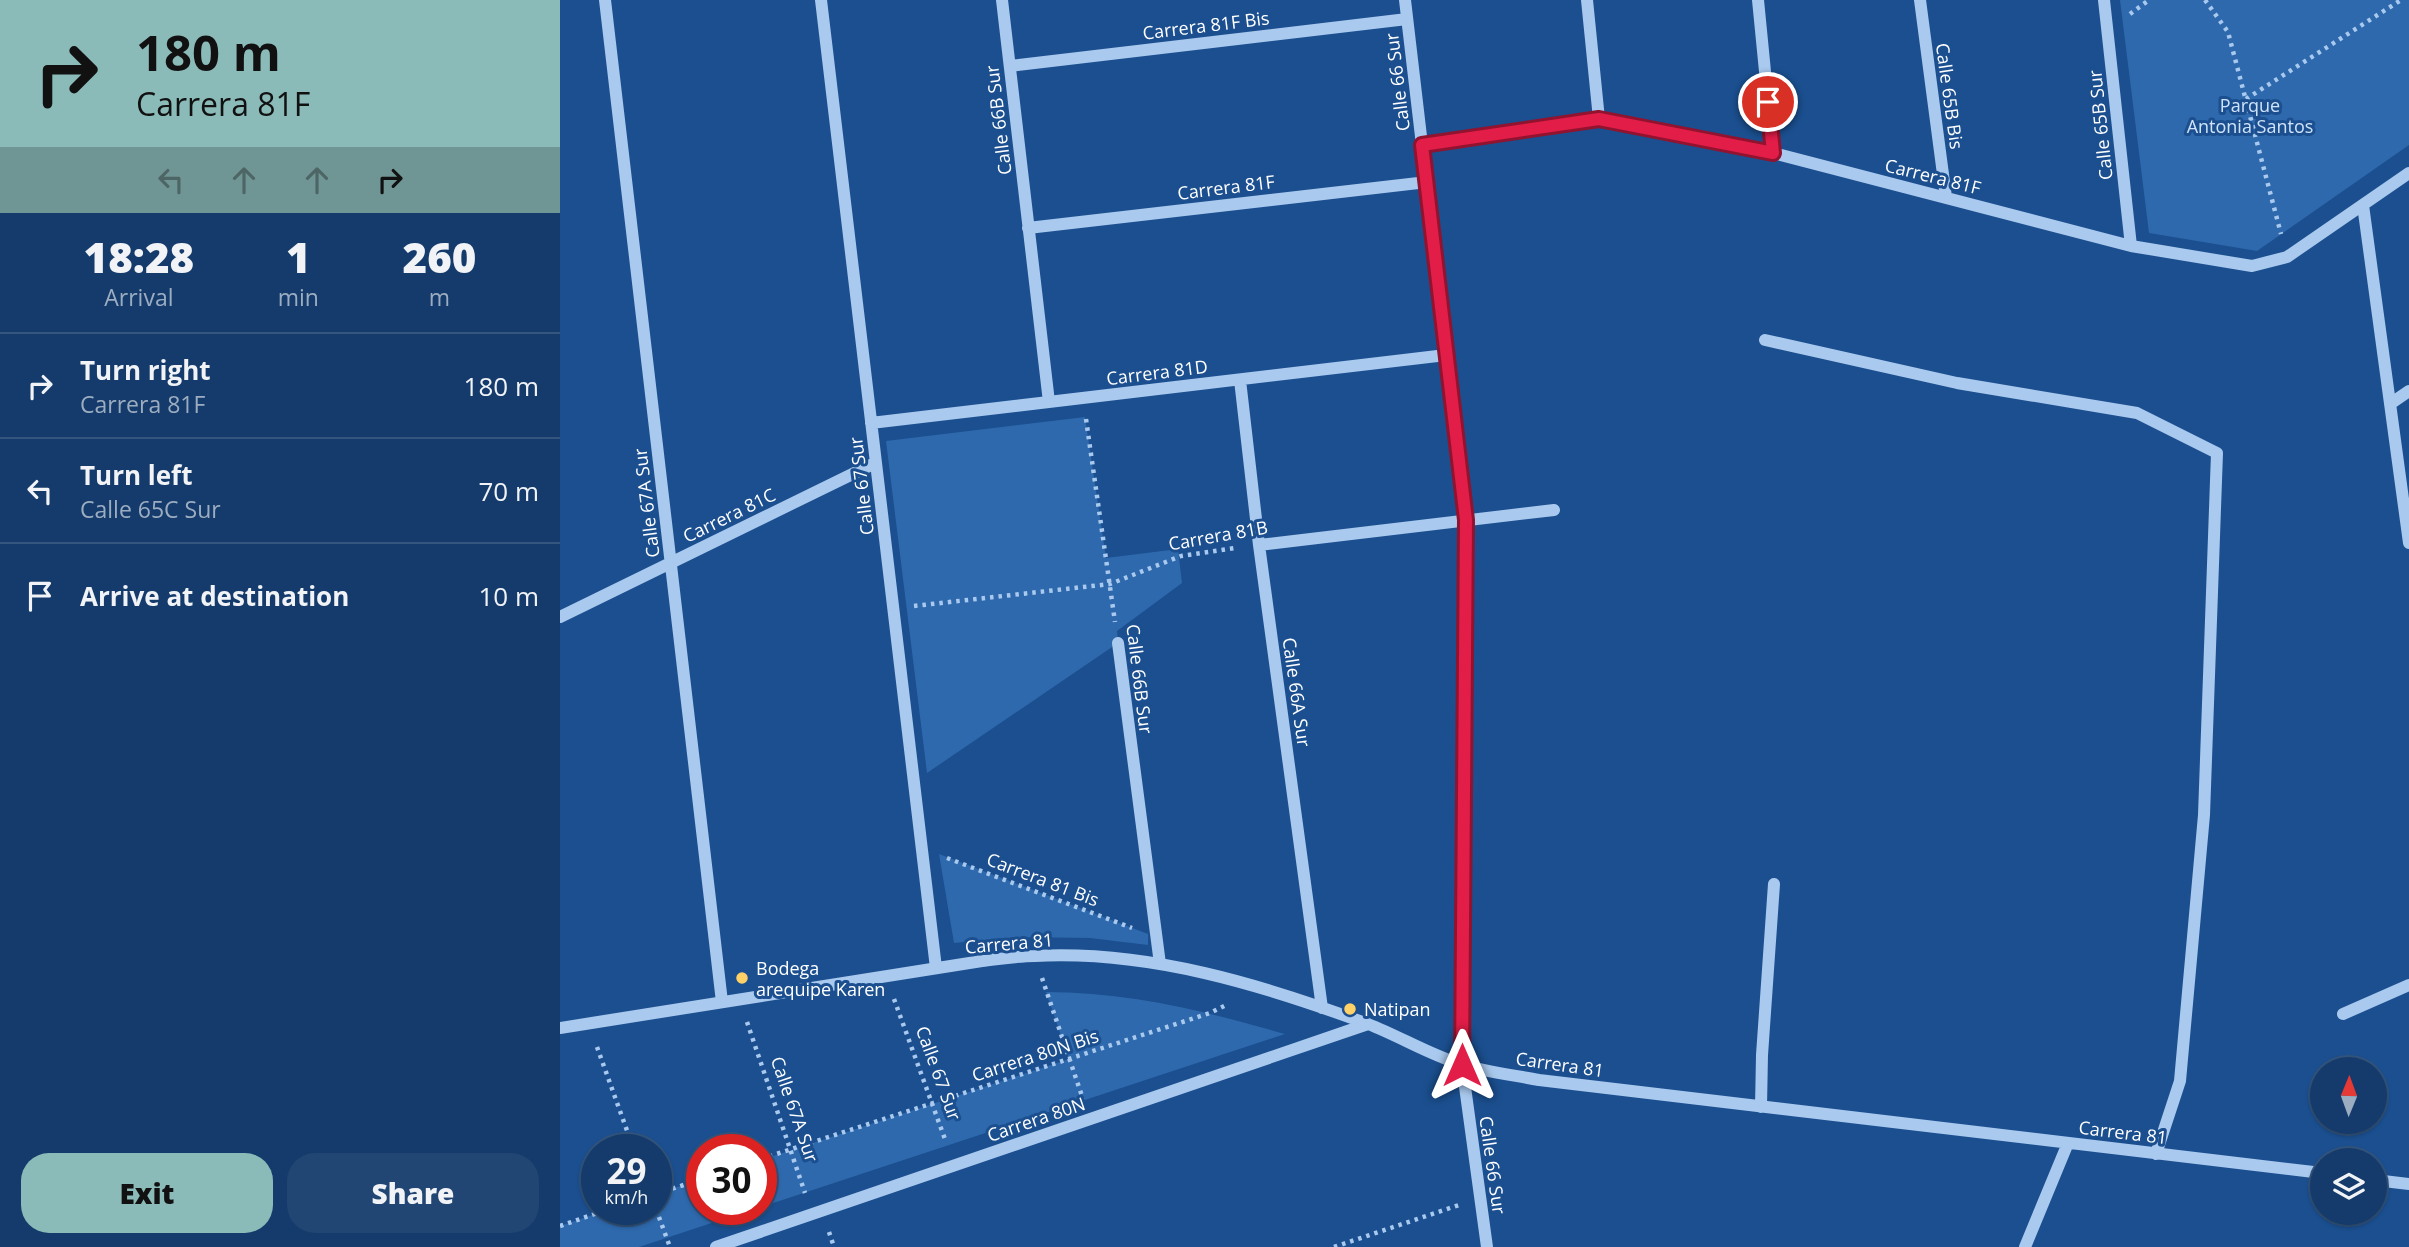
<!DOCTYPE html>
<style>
body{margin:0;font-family:"Open Sans",sans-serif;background:#214673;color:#f1f3f6;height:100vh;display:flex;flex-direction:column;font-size:26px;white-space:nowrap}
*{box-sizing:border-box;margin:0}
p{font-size:23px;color:#9dadc1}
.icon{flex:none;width:38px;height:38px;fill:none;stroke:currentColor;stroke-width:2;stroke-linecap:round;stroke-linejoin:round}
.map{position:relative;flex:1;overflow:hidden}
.details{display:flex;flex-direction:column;background:#143b6b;width:560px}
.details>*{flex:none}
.hud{background:#8bbbb9;color:#111;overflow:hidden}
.needle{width:46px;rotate:1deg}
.fabs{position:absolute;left:1750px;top:1057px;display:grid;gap:14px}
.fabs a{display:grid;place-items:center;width:77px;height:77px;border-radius:50%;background:#143b6b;box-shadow:0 2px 5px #0004,0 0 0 2px #33557e;font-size:35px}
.speed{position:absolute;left:21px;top:1134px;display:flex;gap:14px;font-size:35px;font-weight:700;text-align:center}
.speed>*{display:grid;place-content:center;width:91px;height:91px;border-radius:50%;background:#143b6b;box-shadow:0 2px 5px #0004,0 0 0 2px #33557e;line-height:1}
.speed small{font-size:18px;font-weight:400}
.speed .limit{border:10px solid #d22;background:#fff;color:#111}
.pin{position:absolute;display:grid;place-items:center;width:60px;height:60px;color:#fff;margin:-30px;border:4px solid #fff;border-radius:50%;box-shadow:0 2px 7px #0007}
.me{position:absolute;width:77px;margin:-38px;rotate:0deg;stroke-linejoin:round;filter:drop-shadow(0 0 5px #0008)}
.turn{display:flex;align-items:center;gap:24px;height:147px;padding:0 21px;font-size:32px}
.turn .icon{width:91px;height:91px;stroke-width:2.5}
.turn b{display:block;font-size:49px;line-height:60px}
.lanes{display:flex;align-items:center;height:66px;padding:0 21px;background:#0003;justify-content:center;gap:35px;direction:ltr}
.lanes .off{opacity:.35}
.eta{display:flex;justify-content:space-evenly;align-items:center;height:119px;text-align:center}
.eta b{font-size:42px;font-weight:800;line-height:49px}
.button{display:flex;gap:14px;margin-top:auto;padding:14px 21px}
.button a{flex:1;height:80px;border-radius:28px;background:#8bbbb9;color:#111;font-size:28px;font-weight:800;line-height:80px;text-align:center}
.button a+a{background:#214673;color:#f1f3f6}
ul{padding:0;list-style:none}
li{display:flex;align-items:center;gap:21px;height:105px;padding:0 21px;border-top:2px solid #33557e}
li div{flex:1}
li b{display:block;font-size:26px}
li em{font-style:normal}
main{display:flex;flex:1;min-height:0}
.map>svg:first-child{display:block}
</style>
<main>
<section class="details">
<div class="hud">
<div class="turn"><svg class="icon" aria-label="right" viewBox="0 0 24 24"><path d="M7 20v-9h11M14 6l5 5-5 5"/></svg><div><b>180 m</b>Carrera 81F</div></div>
<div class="lanes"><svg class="icon off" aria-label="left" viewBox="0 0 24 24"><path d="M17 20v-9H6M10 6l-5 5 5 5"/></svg><svg class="icon off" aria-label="ahead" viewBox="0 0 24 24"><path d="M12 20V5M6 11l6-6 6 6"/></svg><svg class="icon off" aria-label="ahead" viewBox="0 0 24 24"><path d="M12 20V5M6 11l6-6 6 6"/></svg><svg class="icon" aria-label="right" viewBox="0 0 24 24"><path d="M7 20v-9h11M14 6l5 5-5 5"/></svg></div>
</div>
<div class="eta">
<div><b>18:28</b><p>Arrival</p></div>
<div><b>1</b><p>min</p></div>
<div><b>260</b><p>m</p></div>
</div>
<ul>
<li><svg class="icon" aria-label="right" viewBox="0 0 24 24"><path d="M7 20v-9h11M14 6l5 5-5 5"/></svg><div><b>Turn right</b><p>Carrera 81F</p></div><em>180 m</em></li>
<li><svg class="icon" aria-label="left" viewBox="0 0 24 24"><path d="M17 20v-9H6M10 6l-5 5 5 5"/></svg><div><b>Turn left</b><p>Calle 65C Sur</p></div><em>70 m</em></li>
<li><svg class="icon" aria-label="arrive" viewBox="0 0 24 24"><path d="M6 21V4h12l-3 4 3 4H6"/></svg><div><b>Arrive at destination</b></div><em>10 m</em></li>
</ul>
<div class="button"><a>Exit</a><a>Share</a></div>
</section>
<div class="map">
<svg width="1849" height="1247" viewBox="0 0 1849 1247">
<rect width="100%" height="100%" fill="#1b4f8f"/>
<path fill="#2e69ad" d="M1560 0H1849V145L1697 251 1589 233Z
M525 417 546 558 618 549 622 583 557 631 558 643 367 773 326 441Z
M379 854 588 934V945L530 938 459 937 394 943Z
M486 992C568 992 646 1011 725 1034L201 1207V1160L509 1059Z
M142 1179V1209H194L79 1247H0V1226L50 1209H96V1194Z"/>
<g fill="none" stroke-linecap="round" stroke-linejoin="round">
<path stroke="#a9c9ee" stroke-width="4.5" stroke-dasharray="3.5 5" stroke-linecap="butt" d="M1645 0 1668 32 1721 234
M1570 14 1589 0
M1686 99 1841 0
M526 419 555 622
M354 606 550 584 621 556 675 548
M387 858 572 928
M482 978 523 1099
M334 999 386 1142
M187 1022 245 1193
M37 1047 74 1150
M201 1159 650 1013 668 1004
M96 1194 142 1179
M96 1209 110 1247
M0 1226 49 1209
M269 1232 274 1247
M774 1247 899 1205"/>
<path stroke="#a9c9ee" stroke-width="12" d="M45 0 162 1002
M261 0 376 968
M442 0 489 402
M845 0 906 520 902 1065 927 1247
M1027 0 1039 119
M1198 0 1213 153
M1360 0 1386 197
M1544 0 1571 246
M450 66 847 19
M862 145 1039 119 1213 153 1571 246 1692 266 1727 257 1849 173
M1803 205 1849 543
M468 228 867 182
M1205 340 1397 383 1577 413 1657 453 1644 815 1620 1081 1596 1154
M680 380 699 545 762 1008
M1830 404 1849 391
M311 423 886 355
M699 545 994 510
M0 617 315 463
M558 643 600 964
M1783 1014 1849 985
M0 1028 422 961C440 959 458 956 475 956 589 950 703 985 808 1024 839 1036 868 1054 900 1064 926 1072 953 1075 979 1080L1762 1173
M1201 1107 1202 1055 1214 884
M1815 1180 1849 1184
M156 1247 808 1024
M1465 1247 1508 1143"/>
</g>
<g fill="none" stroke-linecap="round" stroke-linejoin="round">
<defs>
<path id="route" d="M902 1065 906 520 862 145 1039 119 1213 153 1208 102"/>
</defs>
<use href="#route" stroke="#92132f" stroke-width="18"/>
<use href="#route" stroke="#e11d48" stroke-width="12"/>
</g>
<g fill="#ffd166" stroke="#1b4f8f" stroke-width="2.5">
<circle cx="182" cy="978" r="7"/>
<circle cx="790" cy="1009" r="7"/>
</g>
<g text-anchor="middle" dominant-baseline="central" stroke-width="6" stroke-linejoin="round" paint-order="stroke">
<g font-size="18" fill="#fff" stroke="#1b4f8f">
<text transform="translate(646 25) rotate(-7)">Carrera 81F Bis</text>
<text transform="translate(837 82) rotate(-97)">Calle 66 Sur</text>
<text transform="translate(1390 96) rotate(82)">Calle 65B Bis</text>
<text transform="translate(438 120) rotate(-97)">Calle 66B Sur</text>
<text transform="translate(1540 125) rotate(-96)">Calle 65B Sur</text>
<text transform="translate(1373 176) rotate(14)">Carrera 81F</text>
<text transform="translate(666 187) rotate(-7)">Carrera 81F</text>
<text transform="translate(597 372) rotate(-7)">Carrera 81D</text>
<text transform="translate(301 486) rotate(-97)">Calle 67 Sur</text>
<text transform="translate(86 503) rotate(-97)">Calle 67A Sur</text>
<text transform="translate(169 515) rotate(-26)">Carrera 81C</text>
<text transform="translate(658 535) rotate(-10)">Carrera 81B</text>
<text transform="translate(580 679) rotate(83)">Calle 66B Sur</text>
<text transform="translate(737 692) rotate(82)">Calle 66A Sur</text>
<text transform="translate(483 879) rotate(21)">Carrera 81 Bis</text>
<text transform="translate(449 943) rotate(-5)">Carrera 81</text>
<text transform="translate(475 1055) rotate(-18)">Carrera 80N Bis</text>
<text transform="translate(1000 1064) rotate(8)">Carrera 81</text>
<text transform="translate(379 1073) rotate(70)">Calle 67 Sur</text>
<text transform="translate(235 1109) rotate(71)">Calle 67A Sur</text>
<text transform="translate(476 1119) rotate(-19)">Carrera 80N</text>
<text transform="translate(1563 1132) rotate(7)">Carrera 81</text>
<text transform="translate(933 1165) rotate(82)">Calle 66 Sur</text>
</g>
<g font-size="18" fill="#cfe3fa" stroke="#1b4f8f">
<text x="1690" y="105">Parque<tspan x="1690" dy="21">Antonia Santos</tspan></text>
</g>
<g font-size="18" fill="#fff" stroke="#1b4f8f" text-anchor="start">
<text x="196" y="968">Bodega<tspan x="196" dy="21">arequipe Karen</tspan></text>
<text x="804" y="1009">Natipan</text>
</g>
</g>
</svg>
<div class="fabs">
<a><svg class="needle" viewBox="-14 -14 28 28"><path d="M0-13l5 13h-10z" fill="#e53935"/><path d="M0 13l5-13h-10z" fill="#9dadc1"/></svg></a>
<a><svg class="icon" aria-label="layers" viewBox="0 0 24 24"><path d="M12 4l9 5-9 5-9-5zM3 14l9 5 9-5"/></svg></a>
</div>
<div class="speed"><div>29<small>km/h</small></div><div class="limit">30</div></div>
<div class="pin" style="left:1208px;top:102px;background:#d93025"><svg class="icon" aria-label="arrive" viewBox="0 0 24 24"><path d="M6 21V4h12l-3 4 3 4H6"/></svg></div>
<svg class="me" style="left:902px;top:1065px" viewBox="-20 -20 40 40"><path d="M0-17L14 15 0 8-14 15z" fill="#e11d48" stroke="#fff" stroke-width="4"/></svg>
</div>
</main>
